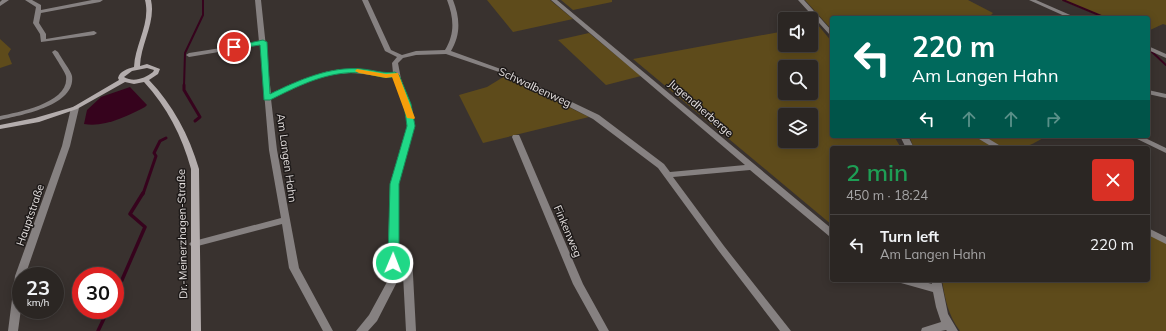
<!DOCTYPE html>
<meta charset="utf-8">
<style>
body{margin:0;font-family:Mulish,sans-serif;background:#332e2b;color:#f1f3f6;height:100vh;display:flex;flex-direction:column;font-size:15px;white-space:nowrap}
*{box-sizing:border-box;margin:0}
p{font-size:13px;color:#a6a5a6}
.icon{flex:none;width:22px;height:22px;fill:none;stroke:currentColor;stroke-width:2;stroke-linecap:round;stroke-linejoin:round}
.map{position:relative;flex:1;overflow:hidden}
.panel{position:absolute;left:830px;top:146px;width:320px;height:136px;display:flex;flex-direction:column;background:#2b2623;border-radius:4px;box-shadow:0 2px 10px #0003,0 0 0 1px #474341}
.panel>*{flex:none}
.banner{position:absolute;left:830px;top:16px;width:320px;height:122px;border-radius:4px;box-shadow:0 2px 10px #0003,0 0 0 1px #474341;background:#00695c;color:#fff;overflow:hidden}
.tools{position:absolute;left:778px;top:12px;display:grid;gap:8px}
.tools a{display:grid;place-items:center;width:40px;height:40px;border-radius:4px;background:#2b2623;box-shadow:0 2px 10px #0003,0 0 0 1px #474341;font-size:20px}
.speed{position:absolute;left:12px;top:267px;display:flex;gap:8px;font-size:20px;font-weight:700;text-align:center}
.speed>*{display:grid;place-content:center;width:52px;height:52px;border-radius:50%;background:#2b2623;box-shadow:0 2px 10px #0003,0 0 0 1px #474341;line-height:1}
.speed small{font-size:10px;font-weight:400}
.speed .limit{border:6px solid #d22;background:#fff;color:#111}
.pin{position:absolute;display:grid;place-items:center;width:34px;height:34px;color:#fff;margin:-17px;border:2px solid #fff;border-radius:50%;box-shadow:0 1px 4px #0007}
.me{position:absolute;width:44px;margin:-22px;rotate:1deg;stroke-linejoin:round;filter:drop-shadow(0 0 3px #0008)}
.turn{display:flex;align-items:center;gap:14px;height:84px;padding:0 16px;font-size:18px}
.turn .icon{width:52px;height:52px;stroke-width:2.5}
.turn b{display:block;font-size:28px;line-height:34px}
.lanes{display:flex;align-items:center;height:38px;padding:0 16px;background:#0003;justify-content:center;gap:20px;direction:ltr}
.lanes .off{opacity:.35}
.round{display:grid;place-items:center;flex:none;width:42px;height:42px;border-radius:4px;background:#332e2b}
.head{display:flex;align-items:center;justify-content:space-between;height:68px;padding:0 16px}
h1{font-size:24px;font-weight:600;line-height:30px;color:#1e9e55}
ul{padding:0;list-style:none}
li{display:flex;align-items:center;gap:12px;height:60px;padding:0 16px;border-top:1px solid #474341}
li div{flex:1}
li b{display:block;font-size:15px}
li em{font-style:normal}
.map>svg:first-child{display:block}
</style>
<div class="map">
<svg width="1166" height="331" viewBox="0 0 1166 331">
<rect width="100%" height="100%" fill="#39322f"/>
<path fill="#5e4b1b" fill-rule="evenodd" d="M487 0H550L573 19 513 32Z
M561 0H612V2L573 10Z
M805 0H968L993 13 988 18H832V30Z
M1061 0H1166V25L1163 24 1148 31V18H1104Z
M818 25 832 42V136H894L901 148H832V225L633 59 785 31V45H811V26ZM785 67H811V93H785ZM785 115H811V141H785Z
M589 33 641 76 606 85 558 40Z
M0 39 11 49 8 54 12 64 0 68Z
M505 76 589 117 483 143 459 95 487 87Z
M909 136H973L996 148H914Z
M981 136H1047C1017 153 1012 153 981 136Z
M1148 232 1166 243V331H960C948 315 945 299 942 280H1148Z"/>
<path fill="#36031d" d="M130 87 147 105 145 107C128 116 103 128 84 124L87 110 101 97Z"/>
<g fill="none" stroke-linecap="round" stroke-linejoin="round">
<path stroke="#36031d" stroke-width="2" d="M1063 0 1106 18
M1151 51 1166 65
M184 86 185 53 203 15V0"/>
<path stroke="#36031d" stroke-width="3" d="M184 85V90L200 117 195 121
M143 194 156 156 154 153 160 141 166 138"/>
<path stroke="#36031d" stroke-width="3.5" d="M115 296 145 227 130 214 143 193
M98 331 108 310"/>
<path fill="#868181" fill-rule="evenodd" d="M2 0H9L0 6V2Z
M25 0H32L41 5V10L92 0H103L100 2 41 13 39 23 46 34V39L94 31 97 33 94 35 41 42 40 34 33 23 36 7Z
M255 0H261L271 94C296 83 321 69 350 69 364 69 378 74 393 73L392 63 397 57 385 51 362 0H368L391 50 402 55 416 51 445 50C455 34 454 18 447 0H453C460 18 461 34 451 51L509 72 599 115 664 164 670 172 745 165 551 0H557L832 229V237L829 236 750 170 673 177 724 246 791 331H780L718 250 658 168 593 119 505 74 446 54 416 55 403 58 398 63 401 79 412 110 415 126 398 184 397 282 377 321 368 331H356L369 315 387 282 390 184 407 126 405 110 394 77C379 78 365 73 351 73 322 73 297 87 271 99L277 150 299 268 333 331H323L289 268 282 224 194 247 191 246 189 244 191 242 194 241 281 218 269 150 260 45 189 57 186 55 189 53 259 42Z
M798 0H804L832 31V36L830 35Z
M1029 0H1036L1077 18H1069Z
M1148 46 1166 54V58L1148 50Z
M55 50 58 52C61 58 71 71 72 76 76 106 21 115 0 120V116C18 112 70 103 66 76 65 72 55 57 52 52Z
M1148 90 1166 94V98L1148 94Z
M75 106 79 108 70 146 25 276H21V309L18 331H8L15 276 62 146 71 108Z
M513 135H519L520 137 583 284 609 331H599L573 284 512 137Z
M900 136H908L914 148H906Z
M974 136H984L1004 148H994Z
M1131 136H1141L1166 148V153Z
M1148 228 1166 237V244L1148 235Z
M407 253 410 254 412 256 416 331H406L402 256 404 254Z
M899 280H917L932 284 931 280H941L948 314 958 331H947L946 330 941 331H921L922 328 941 322 936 307 933 292 901 283Z"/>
<path fill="#b4adad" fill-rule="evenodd" d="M145 0H151C156 22 141 43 140 66L147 64 160 69 158 74 149 80C173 105 189 135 199 169L201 331H191V169C182 136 167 107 144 82L134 84 125 82 77 109 39 122 0 129V125L35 118 73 107 119 80 118 78C120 71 127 69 134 67 135 44 151 23 145 0ZM147 68 154 70 153 72C145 78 134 83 124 77L132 71Z"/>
</g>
<path fill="#20d887" stroke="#158c58" d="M263 40 267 42 270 94C299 80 330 66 362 69 374 70 383 74 395 72L399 75 411 104 415 126 399 184V263L397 266 393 267 388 263 390 184 407 126 404 104 393 77C382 79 373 74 362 73 329 70 298 86 270 100H264L260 45 234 49 230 47Z"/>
<path fill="#f59e0b" d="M357 69 386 74 398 73 415 118 414 119 407 118 392 77 386 78 359 73 355 71Z"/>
<g text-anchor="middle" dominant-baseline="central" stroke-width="3" stroke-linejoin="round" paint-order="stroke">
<g font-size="11" fill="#e5e0df" stroke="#1e1a19">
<text transform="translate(535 87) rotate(25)">Schwalbenweg</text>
<text transform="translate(701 108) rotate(41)">Jugendherberge</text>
<text transform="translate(287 158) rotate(82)">Am Langen Hahn</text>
<text transform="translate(30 215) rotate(-71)">Hauptstraße</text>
<text transform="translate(568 231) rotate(67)">Finkenweg</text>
<text transform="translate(182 234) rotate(-91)">Dr.-Meinerzhagen-Straße</text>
</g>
</g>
</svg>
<div class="tools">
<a><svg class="icon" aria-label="sound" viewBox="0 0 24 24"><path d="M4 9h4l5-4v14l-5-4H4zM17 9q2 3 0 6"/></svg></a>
<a><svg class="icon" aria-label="search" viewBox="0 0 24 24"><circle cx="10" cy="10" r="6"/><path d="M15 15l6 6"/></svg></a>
<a><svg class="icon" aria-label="layers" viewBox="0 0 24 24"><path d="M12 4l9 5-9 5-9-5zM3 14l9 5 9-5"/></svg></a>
</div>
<div class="speed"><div>23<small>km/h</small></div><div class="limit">30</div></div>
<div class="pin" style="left:234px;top:47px;background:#d93025"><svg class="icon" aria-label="arrive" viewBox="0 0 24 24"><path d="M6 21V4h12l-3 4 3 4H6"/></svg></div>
<svg class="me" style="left:393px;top:263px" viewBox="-20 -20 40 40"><circle r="17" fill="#20d887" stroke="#fff" stroke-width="3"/><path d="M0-11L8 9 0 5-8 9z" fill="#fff"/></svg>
<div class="banner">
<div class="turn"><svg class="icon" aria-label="left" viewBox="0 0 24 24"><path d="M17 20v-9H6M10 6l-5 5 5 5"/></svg><div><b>220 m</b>Am Langen Hahn</div></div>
<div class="lanes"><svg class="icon" aria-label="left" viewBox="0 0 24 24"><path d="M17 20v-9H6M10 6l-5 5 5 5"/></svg><svg class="icon off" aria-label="ahead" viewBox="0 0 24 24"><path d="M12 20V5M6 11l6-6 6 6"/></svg><svg class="icon off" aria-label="ahead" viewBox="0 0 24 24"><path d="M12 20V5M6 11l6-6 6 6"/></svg><svg class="icon off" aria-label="right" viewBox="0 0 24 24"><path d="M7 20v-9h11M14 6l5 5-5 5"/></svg></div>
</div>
<section class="panel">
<div class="head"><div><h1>2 min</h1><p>450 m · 18:24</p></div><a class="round" style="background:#d93025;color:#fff"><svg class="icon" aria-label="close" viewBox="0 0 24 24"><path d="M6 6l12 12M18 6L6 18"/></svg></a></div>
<ul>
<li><svg class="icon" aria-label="left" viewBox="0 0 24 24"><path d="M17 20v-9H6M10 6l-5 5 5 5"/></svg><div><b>Turn left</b><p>Am Langen Hahn</p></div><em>220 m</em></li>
</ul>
</section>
</div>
